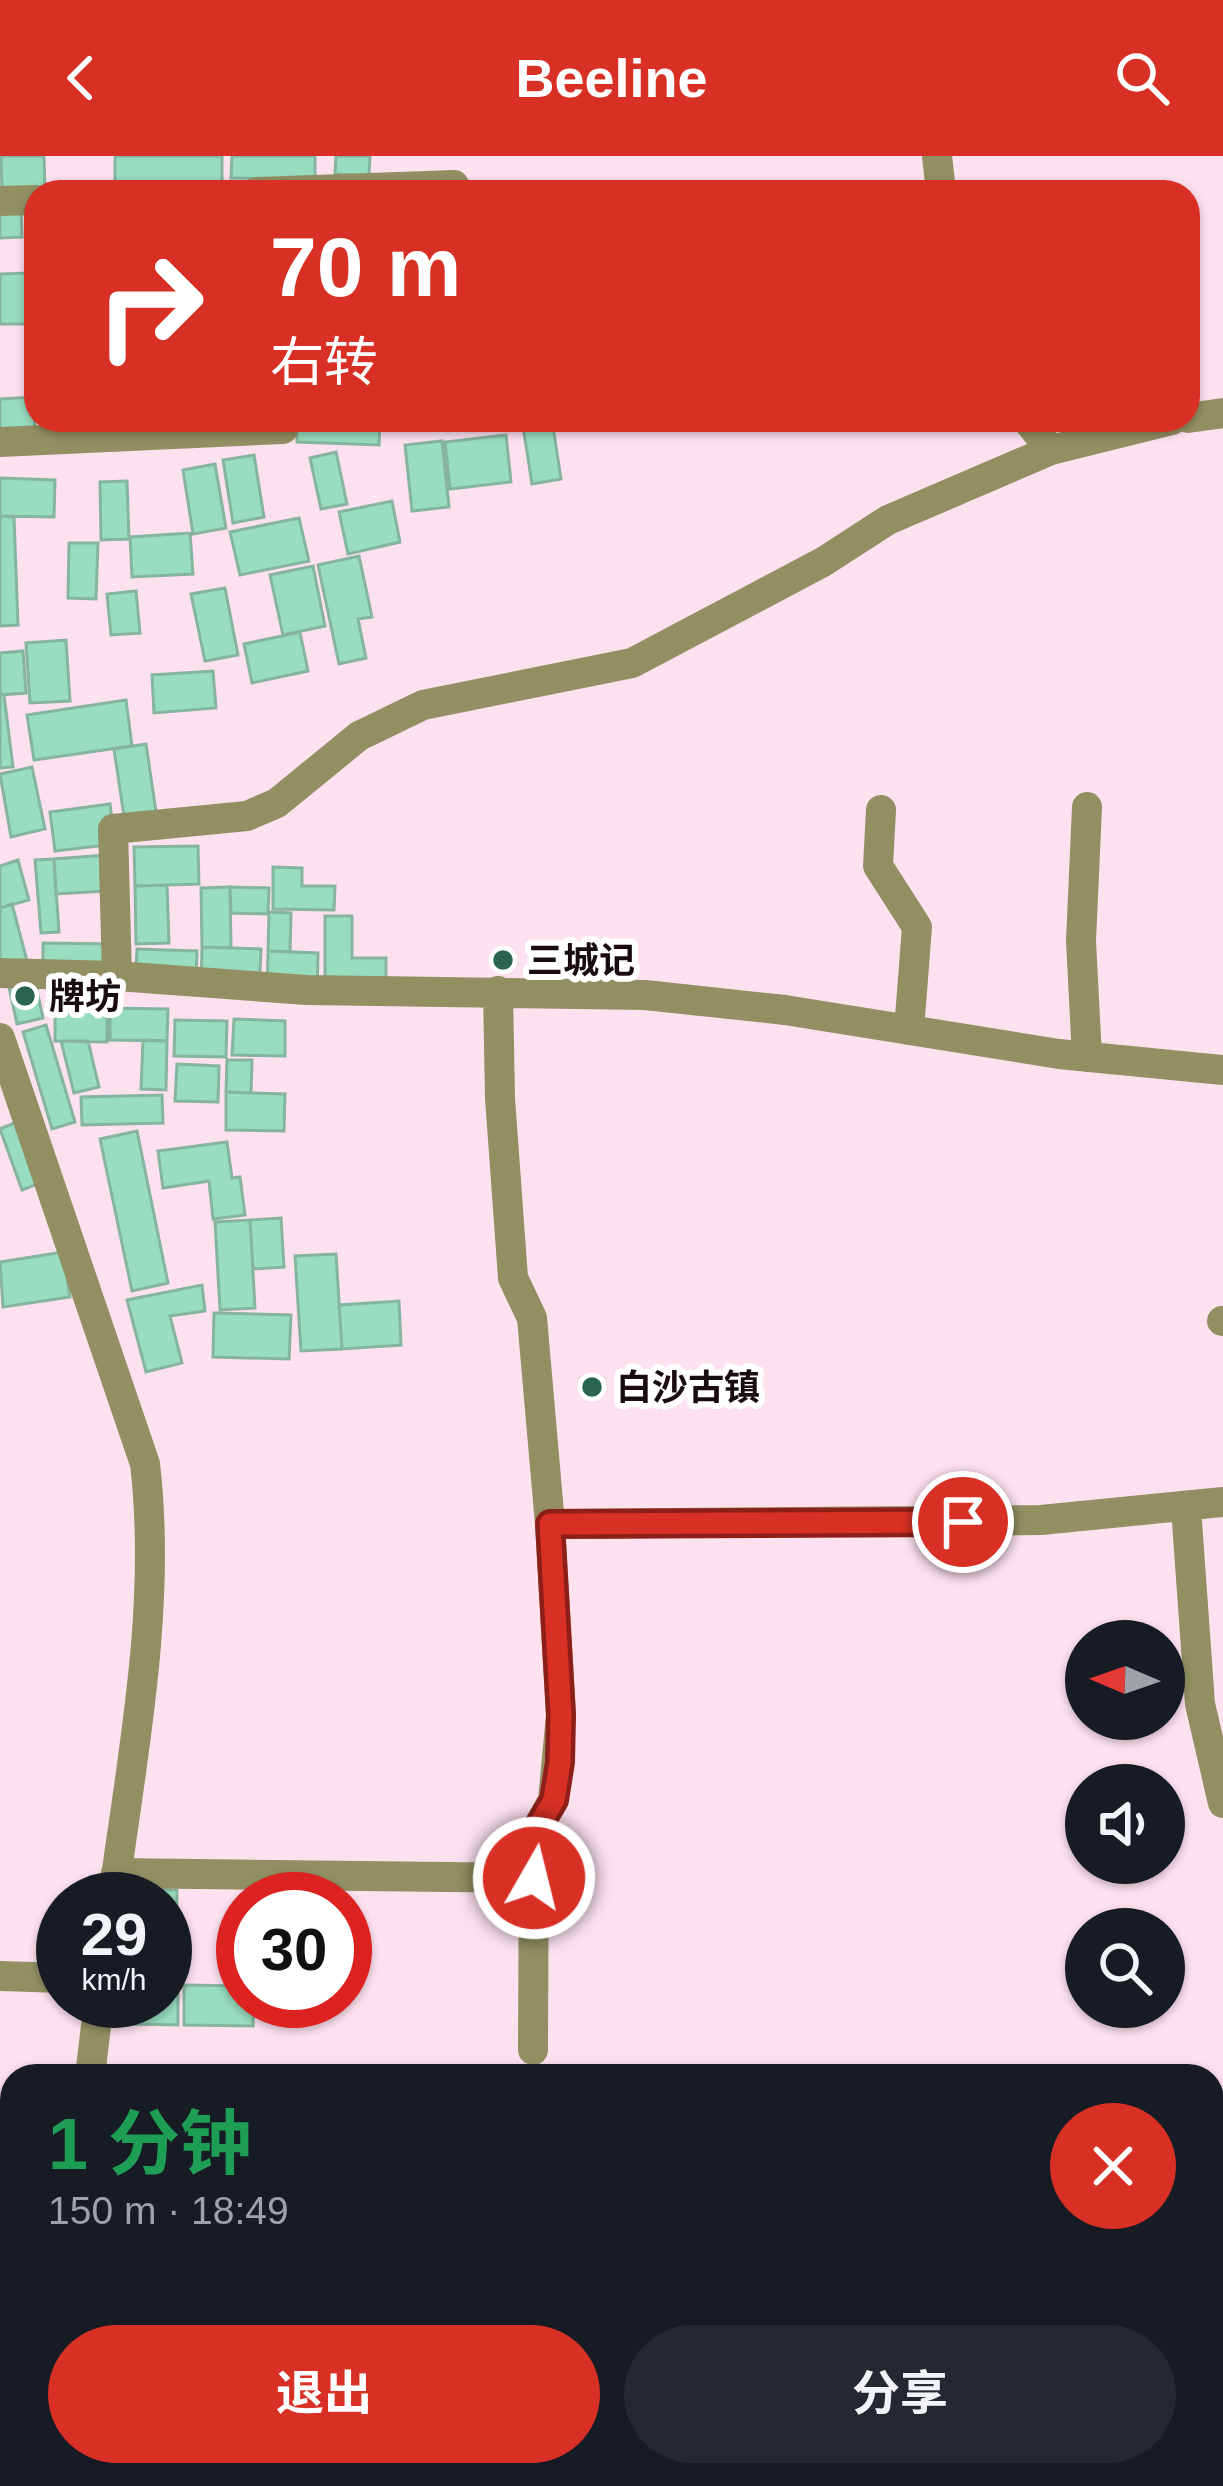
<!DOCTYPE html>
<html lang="zh">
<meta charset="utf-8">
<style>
body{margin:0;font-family:Helvetica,"Noto Sans SC",sans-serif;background:#242831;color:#f1f3f6;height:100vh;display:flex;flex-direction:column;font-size:45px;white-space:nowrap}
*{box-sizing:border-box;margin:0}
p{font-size:39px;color:#9ea1a6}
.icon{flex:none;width:66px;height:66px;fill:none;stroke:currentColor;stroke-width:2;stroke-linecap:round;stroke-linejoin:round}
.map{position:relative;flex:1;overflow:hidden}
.side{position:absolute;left:0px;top:1908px;width:1224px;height:423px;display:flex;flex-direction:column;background:#171b24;border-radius:36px 36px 0 0;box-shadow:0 3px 9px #0004}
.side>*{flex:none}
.banner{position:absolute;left:24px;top:24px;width:1176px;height:252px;border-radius:36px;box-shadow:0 3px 9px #0004;background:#d93025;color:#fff;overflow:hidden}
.needle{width:78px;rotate:272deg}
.fabs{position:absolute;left:1065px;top:1464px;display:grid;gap:24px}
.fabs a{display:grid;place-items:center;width:120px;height:120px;border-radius:50%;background:#171b24;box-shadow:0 3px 9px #0004;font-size:60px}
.speed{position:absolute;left:36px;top:1716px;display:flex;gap:24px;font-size:60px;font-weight:700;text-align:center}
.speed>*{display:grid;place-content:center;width:156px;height:156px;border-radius:50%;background:#171b24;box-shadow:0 3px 9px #0004;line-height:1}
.speed small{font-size:30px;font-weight:400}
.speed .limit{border:18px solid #d22;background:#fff;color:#111}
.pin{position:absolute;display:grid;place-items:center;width:102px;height:102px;color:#fff;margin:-51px;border:6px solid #fff;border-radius:50%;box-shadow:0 3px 12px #0007}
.me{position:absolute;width:132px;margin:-66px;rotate:8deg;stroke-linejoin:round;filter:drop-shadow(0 0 9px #0008)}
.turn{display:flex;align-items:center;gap:42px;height:252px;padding:0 48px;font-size:54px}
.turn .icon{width:156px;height:156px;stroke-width:2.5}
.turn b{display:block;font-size:84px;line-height:102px}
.round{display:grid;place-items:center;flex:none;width:126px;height:126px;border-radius:63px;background:#242831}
.summary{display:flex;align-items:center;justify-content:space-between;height:204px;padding:0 48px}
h1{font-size:72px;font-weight:700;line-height:90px;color:#1e9e55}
.primary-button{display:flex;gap:24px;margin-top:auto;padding:24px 48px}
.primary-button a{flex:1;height:138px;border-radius:72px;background:#d93025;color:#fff;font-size:48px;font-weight:700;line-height:138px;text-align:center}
.primary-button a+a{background:#242831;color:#f1f3f6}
header{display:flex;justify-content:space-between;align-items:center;height:156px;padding:0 48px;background:#d93025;color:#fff;font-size:54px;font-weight:700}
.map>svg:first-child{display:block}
</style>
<header><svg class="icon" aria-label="back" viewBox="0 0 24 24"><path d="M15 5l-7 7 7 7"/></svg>Beeline<svg class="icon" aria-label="search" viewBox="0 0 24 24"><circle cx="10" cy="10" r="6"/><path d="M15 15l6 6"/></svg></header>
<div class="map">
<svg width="1223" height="2330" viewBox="0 0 1223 2330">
<rect width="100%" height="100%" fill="#fde1ef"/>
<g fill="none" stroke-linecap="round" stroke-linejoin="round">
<path stroke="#6db3cf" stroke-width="10" d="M0 2060 12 2054"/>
</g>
<path fill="#98ddbf" stroke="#85b49f" stroke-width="3" d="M1 0H44L45 36 2 37Z
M115 0H222V28L115 29Z
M232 0H315V24L231 22Z
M336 0H370L369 20 335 18Z
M21 52 22 81 0 82V53Z
M28 117 30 168H0V118Z
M34 241 35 282 0 284V243Z
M297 264H380L379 289 297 286Z
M522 264H552L561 323 532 328Z
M506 279 511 326 450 333 445 286Z
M442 285 449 351 412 355 405 289Z
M336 296 347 348 321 353 310 302Z
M254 299 264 361 233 367 223 304Z
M215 308 226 372 193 378 183 314Z
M0 322 55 324 54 361 0 360Z
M127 325 129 383 101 384 100 326Z
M392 345 400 386 348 398 339 356Z
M0 360 14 361 18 469 0 470Z
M299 362 309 405 240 419 230 376Z
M190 377 193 418 132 421 130 381Z
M69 387H98L96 443 68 442Z
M359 400 372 461 358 463 366 502 339 508 318 409Z
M313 410 325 470 283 479 270 419Z
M225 432 238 499 205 505 191 438Z
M136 435 140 477 111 479 107 438Z
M300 476 308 515 252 527 244 488Z
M66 484 70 545 30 547 26 487Z
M23 495 26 537 0 539V497Z
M213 515 216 552 154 557 152 519Z
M0 539H4L13 611 0 612Z
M126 544 132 590 34 604 27 559Z
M146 588 158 669 126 674 114 593Z
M32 611 45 673 11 681 0 618Z
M110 648 115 688 55 695 50 656Z
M198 690 199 728 135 730 134 691Z
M119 698 122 734 56 738 54 703Z
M54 703 59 776 41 777 35 704Z
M18 704 29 744 0 752V710Z
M273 711 302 712V730H335L334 754 273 753Z
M167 729 169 787 136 788 135 730Z
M230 731 269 732 268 758 231 757Z
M230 731 231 792 202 791 201 732Z
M12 748 27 805 0 813V752Z
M269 756 291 757 290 796 268 795Z
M325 760H352V802H386V841L325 842Z
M43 787 118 788V823L43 822Z
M202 791 261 793 259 838 201 836Z
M137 793 197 795 196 829 135 827Z
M268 795 318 797 317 841 267 840Z
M32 811 43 862 17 868 6 817Z
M55 848H107V886L55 885Z
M110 852 168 853 167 885 110 884Z
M234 863 285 865V900L232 899Z
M175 864 227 865 226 901 174 900Z
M46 869 75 966 52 973 23 876Z
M143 884 167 885 166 934 141 933Z
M61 885H88L99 931 74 937Z
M227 904H252L251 937 226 936Z
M177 908 219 910 218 946 175 945Z
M226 936 285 938 284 975 226 974Z
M162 939 163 967 82 969 81 941Z
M33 959 58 1020 22 1034 0 973Z
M137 975 168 1127 132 1135 100 983Z
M227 986 232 1022 240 1021 245 1059 213 1063 209 1025 163 1032 158 995Z
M281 1062 284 1111 253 1113 250 1064Z
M250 1064 255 1152 220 1154 215 1066Z
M63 1096 70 1141 3 1151 0 1106Z
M336 1098 342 1193 301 1195 295 1100Z
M202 1129 205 1155 170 1160 182 1207 146 1216 127 1144Z
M399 1145 401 1189 342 1193 339 1149Z
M214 1157 291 1159 289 1203 213 1201Z
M137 1733 177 1734 176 1799H165V1743H136Z
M225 1802 243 1803V1830L225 1829Z
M165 1805H172V1836H178V1869L132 1868 133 1845H165Z
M184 1829 243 1830V1845H254L253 1870 184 1869Z"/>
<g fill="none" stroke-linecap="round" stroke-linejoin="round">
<path stroke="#929063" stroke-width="30" d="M937 0 941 36
M257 36 454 29
M0 45 36 44
M1188 262 1223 257
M1027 264 1051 294
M0 286 283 273
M881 654 878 710 917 771 909 874
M0 817 117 820 306 834 645 839 785 854 1059 898 1223 914
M117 820 113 673 247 660 277 647 359 580 423 549 632 507 823 406 888 364 1051 294 1172 264
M498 835 500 942 513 1122 532 1162 550 1368 561 1559 553 1644 534 1678 533 1894
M0 882 145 1308C162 1451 132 1601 113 1743
M1087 901 1081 785 1087 651
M1222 1165H1223
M1186 1352 1200 1548 1223 1647
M550 1368 1041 1364 1223 1346
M116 1717 534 1722
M0 1820 63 1822
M90 1920 99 1845
M116 2319 119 2330"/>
</g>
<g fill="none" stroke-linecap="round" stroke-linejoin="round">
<defs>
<path id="route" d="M534 1722V1678L554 1644 560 1606 561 1559 550 1368 963 1366"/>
</defs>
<use href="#route" stroke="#8d1f18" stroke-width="30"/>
<use href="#route" stroke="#d93025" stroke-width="21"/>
</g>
<g fill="#29644e" stroke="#fff" stroke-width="4.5">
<circle cx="503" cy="804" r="12"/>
<circle cx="25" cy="840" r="12"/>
<circle cx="592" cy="1231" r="12"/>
</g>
<g text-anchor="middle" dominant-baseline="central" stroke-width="12" stroke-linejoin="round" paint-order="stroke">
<g font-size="36" font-weight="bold" fill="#1a0b13" stroke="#fff" text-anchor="start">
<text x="527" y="804">三城记</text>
<text x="49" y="840">牌坊</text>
<text x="616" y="1231">白沙古镇</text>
</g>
</g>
</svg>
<div class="fabs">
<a><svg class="needle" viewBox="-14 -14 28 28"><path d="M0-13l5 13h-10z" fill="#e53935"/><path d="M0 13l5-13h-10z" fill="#9ea1a6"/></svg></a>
<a><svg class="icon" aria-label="sound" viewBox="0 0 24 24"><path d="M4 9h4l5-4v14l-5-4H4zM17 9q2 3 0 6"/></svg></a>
<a><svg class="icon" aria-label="search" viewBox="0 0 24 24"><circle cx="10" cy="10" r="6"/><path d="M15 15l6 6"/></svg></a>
</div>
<div class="speed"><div>29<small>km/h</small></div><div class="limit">30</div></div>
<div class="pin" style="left:963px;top:1366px;background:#d93025"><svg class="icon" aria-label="arrive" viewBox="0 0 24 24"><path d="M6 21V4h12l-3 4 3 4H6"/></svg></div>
<svg class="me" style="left:534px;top:1722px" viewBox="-20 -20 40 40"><circle r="17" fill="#d93025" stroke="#fff" stroke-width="3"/><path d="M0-11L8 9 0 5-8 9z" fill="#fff"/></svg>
<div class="banner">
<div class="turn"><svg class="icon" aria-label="right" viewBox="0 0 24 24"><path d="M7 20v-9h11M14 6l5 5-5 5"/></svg><div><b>70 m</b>右转</div></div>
</div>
<section class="side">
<div class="summary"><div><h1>1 分钟</h1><p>150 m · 18:49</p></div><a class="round" style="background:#d93025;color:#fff"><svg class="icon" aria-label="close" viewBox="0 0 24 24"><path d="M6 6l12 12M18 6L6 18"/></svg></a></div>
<div class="primary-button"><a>退出</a><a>分享</a></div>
</section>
</div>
